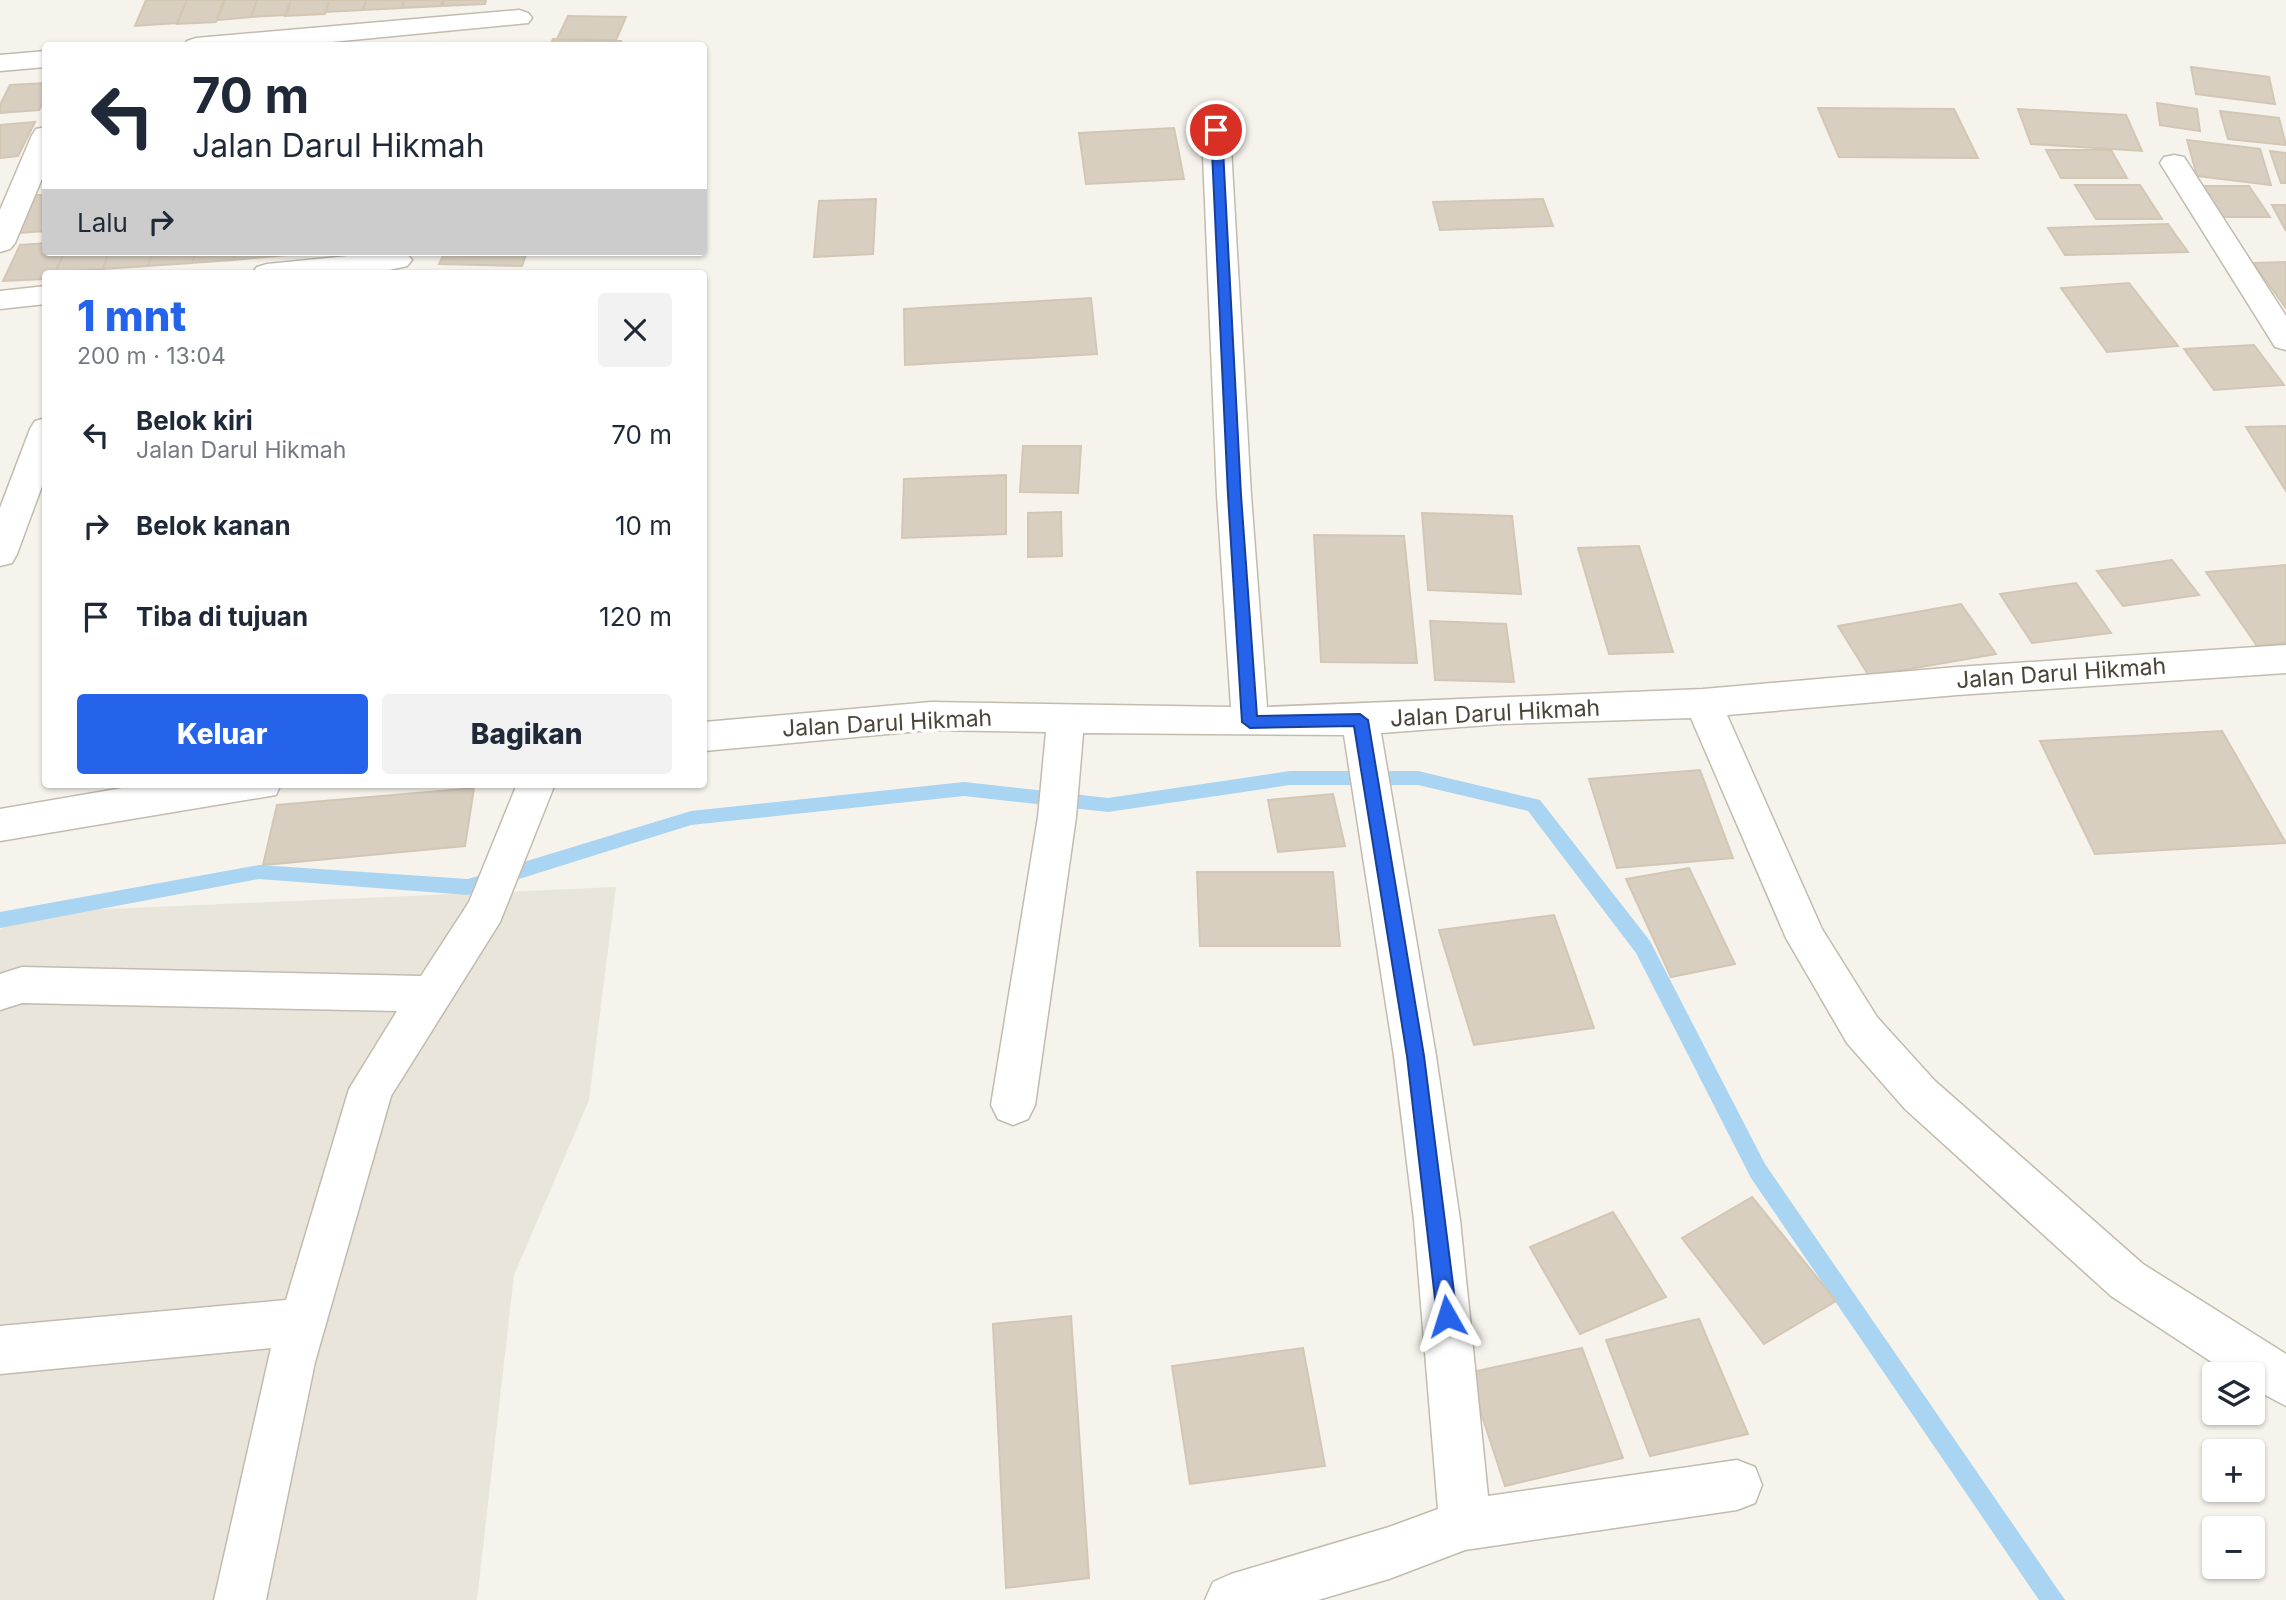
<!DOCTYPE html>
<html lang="id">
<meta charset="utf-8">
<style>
body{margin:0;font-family:Inter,sans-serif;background:#f2f2f3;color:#1f2937;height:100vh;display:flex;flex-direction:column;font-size:26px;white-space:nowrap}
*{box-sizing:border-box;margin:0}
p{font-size:23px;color:#747a83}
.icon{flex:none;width:38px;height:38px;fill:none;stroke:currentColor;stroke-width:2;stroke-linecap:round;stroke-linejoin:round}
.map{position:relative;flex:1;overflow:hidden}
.sheet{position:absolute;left:42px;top:270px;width:665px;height:518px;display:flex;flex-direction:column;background:#fff;border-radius:7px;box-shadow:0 2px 5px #0004}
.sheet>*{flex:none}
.guide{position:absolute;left:42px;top:42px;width:665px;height:214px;border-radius:7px;box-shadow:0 2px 5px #0004;background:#fff;color:#1f2937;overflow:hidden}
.fabs{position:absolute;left:2202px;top:1362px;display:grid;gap:14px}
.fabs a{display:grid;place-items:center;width:63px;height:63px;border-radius:7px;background:#fff;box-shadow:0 2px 5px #0004;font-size:35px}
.pin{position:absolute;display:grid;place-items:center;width:60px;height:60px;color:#fff;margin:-30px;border:4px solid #fff;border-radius:50%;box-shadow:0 2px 7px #0007}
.me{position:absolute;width:77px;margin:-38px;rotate:354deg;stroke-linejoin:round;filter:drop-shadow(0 0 5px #0008)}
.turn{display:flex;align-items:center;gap:24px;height:147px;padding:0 35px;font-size:32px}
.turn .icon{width:91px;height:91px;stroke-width:2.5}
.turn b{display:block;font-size:49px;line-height:60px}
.then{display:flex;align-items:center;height:66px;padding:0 35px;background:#0003;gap:14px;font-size:26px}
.round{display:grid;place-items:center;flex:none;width:74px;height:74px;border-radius:7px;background:#f2f2f3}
.summary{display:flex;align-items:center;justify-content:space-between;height:119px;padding:0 35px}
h1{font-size:42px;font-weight:800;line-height:52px;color:#2563eb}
.button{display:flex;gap:14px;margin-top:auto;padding:14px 35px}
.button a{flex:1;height:80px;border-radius:7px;background:#2563eb;color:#fff;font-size:28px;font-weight:800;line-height:80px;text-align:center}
.button a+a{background:#f2f2f3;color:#1f2937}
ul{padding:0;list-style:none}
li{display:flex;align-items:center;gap:21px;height:91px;padding:0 35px}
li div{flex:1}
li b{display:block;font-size:26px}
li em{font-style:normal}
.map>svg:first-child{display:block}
</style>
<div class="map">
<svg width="2286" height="1600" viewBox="0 0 2286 1600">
<rect width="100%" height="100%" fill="#f6f3ec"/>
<path fill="#eae5da" d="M616 887 589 1100 514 1275 477 1600H0V929L38 912Z"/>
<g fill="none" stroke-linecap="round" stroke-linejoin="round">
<path fill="#a9d4f2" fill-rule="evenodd" d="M1290 771H1418L1540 800 1650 941 1765 1164 2065 1600H2039L1751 1178 1636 953 1528 811 1418 785H1290L1108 812 964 796 691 825 468 895 259 879 0 928V912L259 865 468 879 691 811 964 782 1108 798Z"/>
</g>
<path fill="#d8cfc1" stroke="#d3c7b4" stroke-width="2" d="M146 0H187L177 23 135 26Z
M187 0H224L216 22 177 24Z
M225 0H257L251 17 217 20Z
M257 0H291L286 15 251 17Z
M291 0H329L325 14 285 16Z
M329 0H366L363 10 326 12Z
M366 0H404L402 8 363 10Z
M404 0H443L441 6 402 8Z
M444 0H486L485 4 442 6Z
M568 16 626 17 616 40 557 39Z
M553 39 621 41 619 46H550Z
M2191 67 2269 77 2275 104 2196 94Z
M46 83V98L39 110 0 113V105L10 85Z
M2157 103 2197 109 2200 131 2160 125Z
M1818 108 1954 109 1978 158 1839 157Z
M2018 109 2126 115 2142 151 2031 144Z
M2220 111 2279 118 2286 145 2228 139Z
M35 122 18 156 0 158V125Z
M1174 128 1184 179 1086 184 1079 133Z
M2187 140 2260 149 2271 185 2197 176Z
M2046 150H2111L2127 178H2061Z
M2270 151 2286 153V183H2281Z
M2075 185H2140L2162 219H2096Z
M2201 186H2249L2270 217H2222Z
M36 195H46V231L19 233Z
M876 199 873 254 814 257 819 201Z
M1543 199 1553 226 1440 230 1433 202Z
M2272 205H2286V231Z
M2168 224 2188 252 2065 255 2048 228Z
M46 243V252H64L55 273H46V279L3 281 20 245Z
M64 252H109L103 269 56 272Z
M109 252H153L148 266 103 269Z
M153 252H196L192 263 148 266Z
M196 252H236L233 260 192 263Z
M236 252H277L276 256 233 260Z
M278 252H326L277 256Z
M445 252H527L522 266 439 264Z
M2286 262V308L2253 263Z
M2129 283 2178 346 2107 352 2061 288Z
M1091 298 1097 354 905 365 904 309Z
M2254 345 2284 385 2214 390 2184 349Z
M2286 426V491L2246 427Z
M1023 446H1081L1078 493 1020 492Z
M1006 475V534L902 538 904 479Z
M1061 512 1062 556 1028 557V513Z
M1422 513 1512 516 1521 594 1428 590Z
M1314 535 1404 536 1417 663 1321 662Z
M1639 546 1673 652 1609 654 1578 548Z
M2172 560 2199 595 2123 606 2097 571Z
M2286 565V643L2257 646 2206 572Z
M2076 583 2111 633 2032 643 2000 594Z
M1961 604 1996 654 1869 676 1838 626Z
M1430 621 1506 624 1514 682 1435 680Z
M2222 731 2286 843 2095 854 2040 741Z
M1700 770 1733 858 1617 868 1589 779Z
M474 788 465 846 263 865 277 805Z
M1333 794 1345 846 1278 852 1268 800Z
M1689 868 1735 964 1671 977 1626 879Z
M1197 872H1333L1340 946H1200Z
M1554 915 1594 1028 1474 1045 1439 930Z
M1752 1197 1836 1301 1764 1344 1682 1238Z
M1613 1212 1666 1297 1580 1334 1530 1247Z
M1071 1316 1089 1578 1006 1588 993 1324Z
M1699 1319 1748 1434 1650 1456 1606 1340Z
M1303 1348 1325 1466 1190 1484 1172 1366Z
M1582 1348 1623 1458 1505 1486 1468 1373Z"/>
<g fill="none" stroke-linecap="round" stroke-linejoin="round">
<defs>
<path id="minor" d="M519 10 528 13 532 18 528 23 290 46H184L187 41 196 38Z
M46 51V67L0 71V55Z
M1216 122 1226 124 1230 130 1251 495 1267 707 1703 689 1957 667 2286 645V673L1957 695 1727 715 1822 929 1877 1017 1935 1081 2143 1264 2286 1354V1406L2252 1388V1374H2230L2111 1296 1905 1109 1847 1043 1786 938 1691 718 1501 724 1381 733 1436 1056 1460 1220 1488 1496 1737 1460 1755 1467 1762 1485 1755 1503 1737 1510 1465 1550 1389 1579 1318 1600H1205L1213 1582 1231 1574 1389 1527 1438 1509 1414 1220 1394 1056 1344 735 1083 733 1076 817 1035 1105 1028 1119 1013 1125 998 1119 991 1105 1038 817 1046 732 931 730 704 751V722L931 702 1231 707 1217 495 1202 130 1206 124Z
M46 127V169L15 243 10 249 0 252V210L32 135 36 129Z
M2174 155 2184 157 2286 316V350L2275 347 2160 163 2164 157Z
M388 252 407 254 412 260 407 266C358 279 303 273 252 273L257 267 267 264Z
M46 286V304L0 309V291Z
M46 418V475L17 554 12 563 0 566V508L30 429 35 421Z
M146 784H281L276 795 0 841V809Z
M517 784H555L500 922 391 1096 315 1362 266 1600H214L271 1348 0 1374V1326L286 1300 349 1089 397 1011 22 1003 0 1010V974L22 967 421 976 469 902Z"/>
</defs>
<use href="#minor" stroke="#c2bbae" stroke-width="3"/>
<use href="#minor" fill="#fff" fill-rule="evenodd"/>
</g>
<path fill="#2563eb" stroke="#184099" stroke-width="2" d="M1216 126 1222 130 1241 495 1257 716 1360 714 1368 720 1424 1056 1457 1316 1454 1323 1447 1326 1440 1323 1437 1316 1407 1056 1354 726 1250 728 1242 722 1228 495 1211 130Z"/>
<g text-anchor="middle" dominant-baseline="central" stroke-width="7" stroke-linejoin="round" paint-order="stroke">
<g font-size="23" fill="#4b4439" stroke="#fff">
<text transform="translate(2061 673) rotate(-4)">Jalan Darul Hikmah</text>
<text transform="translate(1495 713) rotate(-3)">Jalan Darul Hikmah</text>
<text transform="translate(887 723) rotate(-3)">Jalan Darul Hikmah</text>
</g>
</g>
</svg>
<div class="fabs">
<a><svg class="icon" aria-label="layers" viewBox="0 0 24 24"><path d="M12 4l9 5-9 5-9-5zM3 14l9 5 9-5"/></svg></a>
<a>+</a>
<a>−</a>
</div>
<div class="pin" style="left:1216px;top:130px;background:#d93025"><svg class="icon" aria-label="arrive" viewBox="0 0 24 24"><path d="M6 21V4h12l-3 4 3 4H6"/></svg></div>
<svg class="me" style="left:1447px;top:1316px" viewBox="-20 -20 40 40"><path d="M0-17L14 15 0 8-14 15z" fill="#2563eb" stroke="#fff" stroke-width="4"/></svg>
<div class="guide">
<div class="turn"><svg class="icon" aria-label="left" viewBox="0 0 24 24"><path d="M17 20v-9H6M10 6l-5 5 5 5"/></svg><div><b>70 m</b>Jalan Darul Hikmah</div></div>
<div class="then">Lalu<svg class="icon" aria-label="right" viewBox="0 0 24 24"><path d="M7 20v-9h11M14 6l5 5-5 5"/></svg></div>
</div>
<section class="sheet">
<div class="summary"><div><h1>1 mnt</h1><p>200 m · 13:04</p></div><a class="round"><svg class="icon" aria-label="close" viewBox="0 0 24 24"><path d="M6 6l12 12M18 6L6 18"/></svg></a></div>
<ul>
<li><svg class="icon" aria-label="left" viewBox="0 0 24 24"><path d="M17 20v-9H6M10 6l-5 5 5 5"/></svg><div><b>Belok kiri</b><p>Jalan Darul Hikmah</p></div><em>70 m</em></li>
<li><svg class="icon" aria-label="right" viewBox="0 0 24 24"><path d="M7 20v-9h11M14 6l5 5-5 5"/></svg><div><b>Belok kanan</b></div><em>10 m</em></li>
<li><svg class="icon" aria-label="arrive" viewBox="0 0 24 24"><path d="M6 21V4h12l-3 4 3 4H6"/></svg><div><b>Tiba di tujuan</b></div><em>120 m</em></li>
</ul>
<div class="button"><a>Keluar</a><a>Bagikan</a></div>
</section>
</div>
